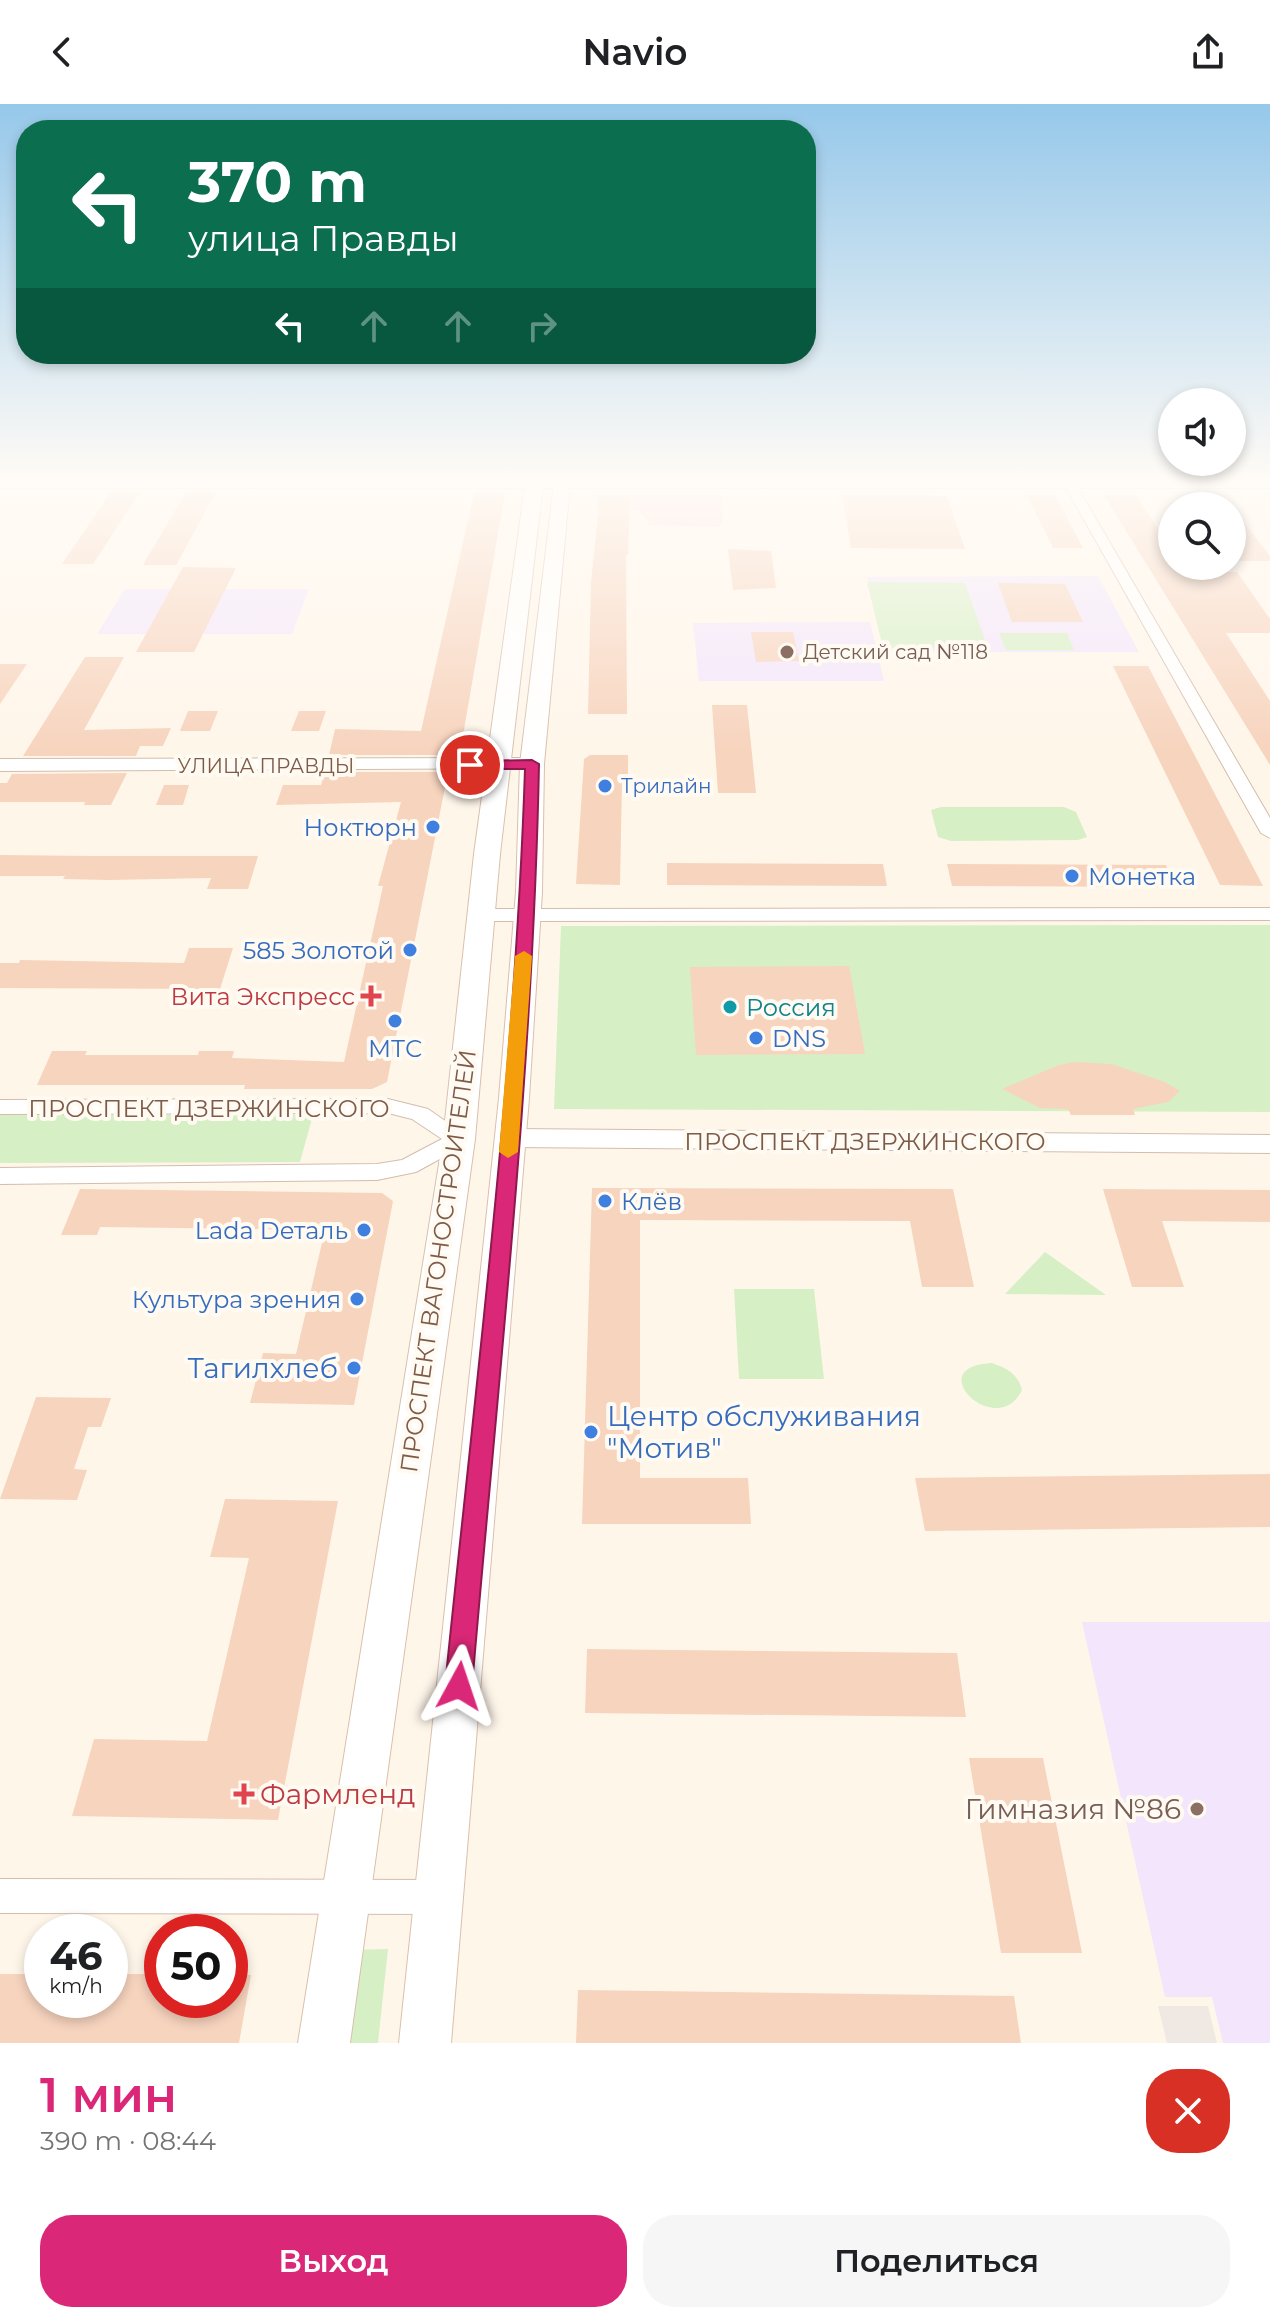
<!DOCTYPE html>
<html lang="ru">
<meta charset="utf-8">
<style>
body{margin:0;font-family:Montserrat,sans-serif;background:#f6f6f6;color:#202124;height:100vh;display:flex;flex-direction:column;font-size:30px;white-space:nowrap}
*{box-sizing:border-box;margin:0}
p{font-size:26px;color:#757577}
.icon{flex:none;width:44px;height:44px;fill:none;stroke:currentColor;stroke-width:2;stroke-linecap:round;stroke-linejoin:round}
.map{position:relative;height:1939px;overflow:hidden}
.drawer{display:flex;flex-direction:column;background:#fff;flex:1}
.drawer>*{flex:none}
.hud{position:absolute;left:16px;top:16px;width:800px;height:244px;border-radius:32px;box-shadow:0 4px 12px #0003;background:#0b6e4f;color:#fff;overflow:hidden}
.buttons{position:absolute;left:1158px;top:284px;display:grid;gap:16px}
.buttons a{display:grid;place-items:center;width:88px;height:88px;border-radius:50%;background:#fff;box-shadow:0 4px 12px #0003;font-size:40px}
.speed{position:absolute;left:24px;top:1810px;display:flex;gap:16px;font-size:40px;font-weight:700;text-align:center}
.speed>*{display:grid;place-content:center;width:104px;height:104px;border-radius:50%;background:#fff;box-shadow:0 4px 12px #0003;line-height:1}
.speed small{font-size:20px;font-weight:400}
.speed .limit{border:12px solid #d22;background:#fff;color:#111}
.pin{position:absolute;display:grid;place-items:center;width:68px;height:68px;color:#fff;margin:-34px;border:4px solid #fff;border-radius:50%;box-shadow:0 2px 8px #0007}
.me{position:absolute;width:88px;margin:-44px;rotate:5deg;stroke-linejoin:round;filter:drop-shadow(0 0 6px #0008)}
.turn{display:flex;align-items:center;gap:28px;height:168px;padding:0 40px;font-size:36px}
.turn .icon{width:104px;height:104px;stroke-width:2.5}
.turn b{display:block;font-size:56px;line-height:68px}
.lanes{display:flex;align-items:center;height:76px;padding:0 40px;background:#0003;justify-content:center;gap:40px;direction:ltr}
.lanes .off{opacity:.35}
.round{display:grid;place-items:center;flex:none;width:84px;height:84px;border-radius:32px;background:#f6f6f6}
.overview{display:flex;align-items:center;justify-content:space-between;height:136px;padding:0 40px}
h1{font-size:48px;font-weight:600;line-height:60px;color:#db2777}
.button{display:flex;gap:16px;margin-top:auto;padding:16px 40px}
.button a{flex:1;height:92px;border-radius:32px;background:#db2777;color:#fff;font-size:32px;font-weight:600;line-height:92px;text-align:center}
.button a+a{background:#f6f6f6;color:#202124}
header{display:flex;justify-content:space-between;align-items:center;height:104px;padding:0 40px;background:#fff;font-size:36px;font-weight:600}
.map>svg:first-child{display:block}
</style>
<header><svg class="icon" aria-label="back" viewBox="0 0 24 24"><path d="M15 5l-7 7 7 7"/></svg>Navio<svg class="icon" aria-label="share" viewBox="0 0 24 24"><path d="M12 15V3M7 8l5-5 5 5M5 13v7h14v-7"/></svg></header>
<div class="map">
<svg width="1270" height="1939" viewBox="0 0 1270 1939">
<rect width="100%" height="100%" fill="#fff6ea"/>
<path fill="#f0e9e3" d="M1158 1902H1208L1217 1939H1167Z"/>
<path fill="#f3e6fc" d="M1098 472 1139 548H885L867 473Z
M125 485H309L292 530H97Z
M870 518 884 577H699L693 519Z
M1082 1518H1270V1939H1223L1212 1893H1165Z"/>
<path fill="#fddce0" d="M597 391H721L723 417 719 423 647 421 648 417 638 406H596Z"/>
<path fill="#d7efc5" d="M867 478 965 479 988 545 883 544Z
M999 529H1067L1074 546H1006Z
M941 703H1064L1076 708 1087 733 1078 736 951 737 938 733 931 706Z
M1270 821V1008L554 1005 561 822Z
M0 1011H313L300 1058 0 1059Z
M1045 1148 1106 1191 1005 1190Z
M734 1185H814L824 1275H739Z
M992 1259C1008 1265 1017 1269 1022 1286 997 1338 919 1262 992 1259Z
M388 1845 378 1939H338L350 1846Z"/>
<path fill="#f7d4be" d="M111 388H140L93 460H62Z
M186 388H216L176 461H143Z
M474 389H505L461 643 453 644 451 651H329L335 625 421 627Z
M600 391H630L628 451H626L627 610H588L591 478Z
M842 391 947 392 965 445 851 444Z
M1027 391H1055L1083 444H1053Z
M1104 391H1136L1172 446V462H1183L1187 468H1237L1270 515V529H1226L1270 597V661Z
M1232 403 1270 452V457H1232Z
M728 445 771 447 776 484 733 486Z
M183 463 236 464 194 548H136Z
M998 479 1065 480 1083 518H1012Z
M751 528H793L799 557 756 558Z
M85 553H124L84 626 171 624 163 642H140L136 652H23Z
M0 560H27L0 600Z
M1113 562H1148L1263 782 1220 781Z
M712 601H747L756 689H718Z
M188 607H218L210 627H180Z
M299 607H326L319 627H291Z
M590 651H628V678H622L620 781 576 780 584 655Z
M325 668H448L387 978 372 985H244L245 981H37L52 947H87L85 951H198L199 947H234L232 954 344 958 383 782H378L401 698 276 701 283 681H321Z
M127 669 111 701H84L85 698H0V679H7L12 670Z
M164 681H189L183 701H156Z
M0 751 93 752H258L248 785H207L211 774 108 776 63 775 65 772H0Z
M667 759 883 760 887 782 667 781Z
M947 760 1166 761 1176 783 952 782Z
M189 844H233L220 885 0 884V859H19L20 856 184 859Z
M849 862 865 950 696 951 690 863Z
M1075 958 1111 960 1165 978 1180 987 1168 998 1133 1005 1135 1011H1071L1068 1005 1040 1004 1002 985 1059 961Z
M592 1084 953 1085 974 1183H922L910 1117 640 1116V1374H748L751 1420H582Z
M80 1085 382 1089 393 1097 354 1301 250 1299 263 1249 296 1250 325 1126 100 1123 97 1131H61Z
M1103 1085 1270 1086V1118L1162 1117 1184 1183H1132Z
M36 1293 111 1294 101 1323H88L74 1365 87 1366 77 1396 0 1395Z
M1270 1370V1423L925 1427 915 1374Z
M225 1395 338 1397 278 1716 72 1712 94 1635 207 1637 249 1454 210 1453Z
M587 1545 957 1549 966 1613 585 1609Z
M969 1654H1043L1082 1849H1001Z
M0 1870H42V1896H110V1870H162V1896H230V1870L251 1871 239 1939H0Z
M578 1886 1014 1892 1021 1939H576Z"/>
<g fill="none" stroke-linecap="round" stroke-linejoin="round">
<defs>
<path id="minor" d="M1061 374 1270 376V384H1078L1270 714V734L1261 729 1066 384H0V376Z
M1270 804V816L481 817 471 811 481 805Z
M388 995 428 1005 471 1035 467 1040 416 1068 377 1076 0 1080V1064L377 1060 402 1056 442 1035 412 1015 388 1009 0 1010V996Z
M0 1775 438 1776 451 1781 456 1793 451 1805 438 1810 0 1809Z"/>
<path id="tertiary" d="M532 654 542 660 539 664 0 667V655Z
M510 1025 1270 1031V1049L510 1043 500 1040 496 1034 500 1028Z"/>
<path id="secondary" d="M532 374H548L542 389 500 750 475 1035 350 1939H298L443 1035 474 750 524 389Z
M557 374H574L570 380 544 660 542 788 529 994 451 1939H399L499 994 516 788 520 660 554 380Z"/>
</defs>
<use href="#minor" stroke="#d3bdad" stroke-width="2"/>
<use href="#tertiary" stroke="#d3bdad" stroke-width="2"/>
<use href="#secondary" stroke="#d9c0ac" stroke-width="2"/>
<use href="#minor" fill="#fff" fill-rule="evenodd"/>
<use href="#tertiary" fill="#fff" fill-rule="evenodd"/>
<use href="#secondary" fill="#fff" fill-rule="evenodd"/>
</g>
<linearGradient id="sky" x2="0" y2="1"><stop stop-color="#96c8ea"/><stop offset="0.58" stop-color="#fffbf6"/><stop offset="1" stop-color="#fffbf6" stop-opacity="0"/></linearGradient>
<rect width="1270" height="646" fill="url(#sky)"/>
<path fill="#db2777" stroke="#8e194d" stroke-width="2" d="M532 656 539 660C533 968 498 1276 472 1582L468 1591 459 1594 449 1591 445 1582C476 1277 515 971 525 665H470L463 661 470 657Z"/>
<path fill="#f59e0b" d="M524 847 532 852 518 1048 508 1054 499 1048 515 852Z"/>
<g fill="#8d6e63" stroke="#fffaf2" stroke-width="3">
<circle cx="787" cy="548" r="8"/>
<circle cx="1197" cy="1705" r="8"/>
</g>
<g fill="#3f7fe0" stroke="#fffaf2" stroke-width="3">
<circle cx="605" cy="682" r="8"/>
<circle cx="433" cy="723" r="8"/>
<circle cx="1072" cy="772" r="8"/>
<circle cx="410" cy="846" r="8"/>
<circle cx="395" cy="917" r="8"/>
<circle cx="756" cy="934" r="8"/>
<circle cx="605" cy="1097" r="8"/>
<circle cx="364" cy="1126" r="8"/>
<circle cx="357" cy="1195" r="8"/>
<circle cx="354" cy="1264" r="8"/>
<circle cx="591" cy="1328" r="8"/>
</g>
<g fill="#e0444e" stroke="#fffaf2" stroke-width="3">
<path d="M367 880h8v8h8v8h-8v8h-8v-8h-8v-8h8z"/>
<path d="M240 1678h8v8h8v8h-8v8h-8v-8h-8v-8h8z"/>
</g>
<circle fill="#0f9aa8" stroke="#fffaf2" stroke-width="3" cx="730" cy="903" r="8"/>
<g text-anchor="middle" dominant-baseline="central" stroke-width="8" stroke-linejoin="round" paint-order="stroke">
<g font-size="20" fill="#785e54" stroke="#fffaf2" text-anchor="start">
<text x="803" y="548">Детский сад №118</text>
</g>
<g font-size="20" fill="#7e5b49" stroke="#fffaf2">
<text x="266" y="662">УЛИЦА ПРАВДЫ</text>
</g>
<g font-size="20" fill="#366cbe" stroke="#fffaf2" text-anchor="start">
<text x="621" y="682">Трилайн</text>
</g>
<g font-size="24" fill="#366cbe" stroke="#fffaf2" text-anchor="end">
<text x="417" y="723">Ноктюрн</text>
<text x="1088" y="772" text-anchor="start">Монетка</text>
<text x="394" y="846">585 Золотой</text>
<text x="772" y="934" text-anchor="start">DNS</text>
<text x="395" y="944" text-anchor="middle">МТС</text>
<text x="621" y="1097" text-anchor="start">Клёв</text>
<text x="348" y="1126">Lada Dеталь</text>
<text x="341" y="1195">Культура зрения</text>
</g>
<g font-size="24" fill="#be3a42" stroke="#fffaf2" text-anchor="end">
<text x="355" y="892">Вита Экспресс</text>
</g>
<g font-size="24" fill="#0d838f" stroke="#fffaf2" text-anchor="start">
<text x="746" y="903">Россия</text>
</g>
<g font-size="24" fill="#7e5b49" stroke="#fffaf2">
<text x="209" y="1004">ПРОСПЕКТ ДЗЕРЖИНСКОГО</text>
<text x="865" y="1037">ПРОСПЕКТ ДЗЕРЖИНСКОГО</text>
<text transform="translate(438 1157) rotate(-82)">ПРОСПЕКТ ВАГОНОСТРОИТЕЛЕЙ</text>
</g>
<g font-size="28" fill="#366cbe" stroke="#fffaf2" text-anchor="end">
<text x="338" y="1264">Тагилхлеб</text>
<text x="607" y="1312" text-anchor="start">Центр обслуживания<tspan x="607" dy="32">"Мотив"</tspan></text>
</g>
<g font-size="28" fill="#be3a42" stroke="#fffaf2" text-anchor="start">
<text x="260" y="1690">Фармленд</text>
</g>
<g font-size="28" fill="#785e54" stroke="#fffaf2" text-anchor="end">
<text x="1181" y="1705">Гимназия №86</text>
</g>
</g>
</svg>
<div class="buttons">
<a><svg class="icon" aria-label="sound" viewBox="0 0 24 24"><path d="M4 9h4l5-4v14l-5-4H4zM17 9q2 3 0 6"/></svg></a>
<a><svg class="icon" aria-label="search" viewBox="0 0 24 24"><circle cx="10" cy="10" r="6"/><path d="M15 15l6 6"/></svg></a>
</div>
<div class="speed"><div>46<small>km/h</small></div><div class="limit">50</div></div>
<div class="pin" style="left:470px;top:661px;background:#d93025"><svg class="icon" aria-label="arrive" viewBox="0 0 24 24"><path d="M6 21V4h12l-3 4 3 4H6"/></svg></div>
<svg class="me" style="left:459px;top:1582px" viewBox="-20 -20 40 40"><path d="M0-17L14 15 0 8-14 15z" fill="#db2777" stroke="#fff" stroke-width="4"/></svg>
<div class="hud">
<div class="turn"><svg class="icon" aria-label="left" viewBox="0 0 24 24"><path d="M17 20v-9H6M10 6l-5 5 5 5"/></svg><div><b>370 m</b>улица Правды</div></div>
<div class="lanes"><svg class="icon" aria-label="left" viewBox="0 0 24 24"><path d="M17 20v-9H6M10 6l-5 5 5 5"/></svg><svg class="icon off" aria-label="ahead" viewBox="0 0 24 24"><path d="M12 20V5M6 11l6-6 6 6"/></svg><svg class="icon off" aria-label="ahead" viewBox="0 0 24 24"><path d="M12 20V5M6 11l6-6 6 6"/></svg><svg class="icon off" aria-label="right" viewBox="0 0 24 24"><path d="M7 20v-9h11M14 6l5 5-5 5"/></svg></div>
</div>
</div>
<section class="drawer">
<div class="overview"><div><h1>1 мин</h1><p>390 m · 08:44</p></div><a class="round" style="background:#d93025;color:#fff"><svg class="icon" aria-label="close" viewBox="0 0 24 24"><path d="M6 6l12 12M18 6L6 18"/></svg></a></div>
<div class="button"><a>Выход</a><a>Поделиться</a></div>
</section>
